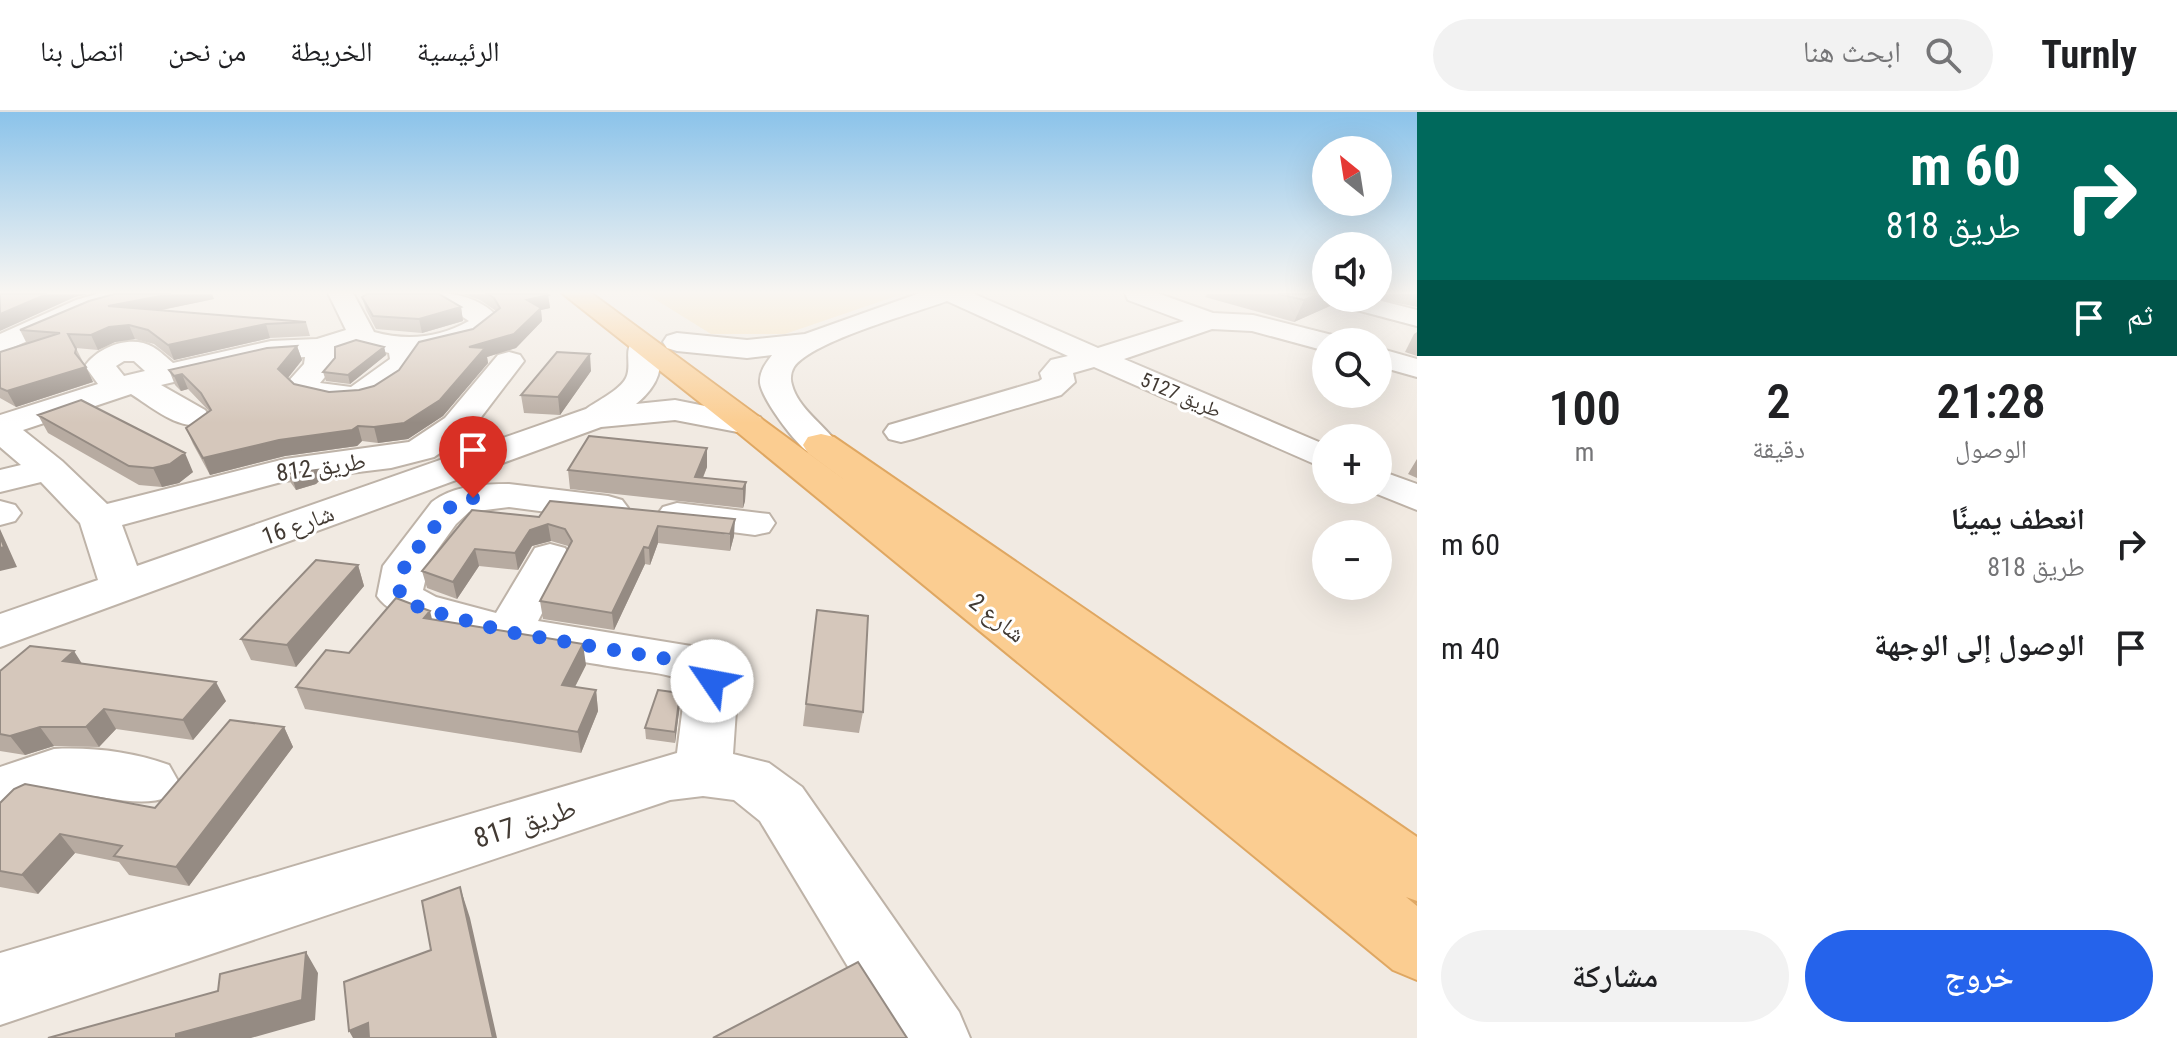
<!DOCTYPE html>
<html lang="ar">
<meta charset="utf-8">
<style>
body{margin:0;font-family:"Roboto Condensed","Noto Naskh Arabic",sans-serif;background:#f2f2f2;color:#202124;direction:rtl;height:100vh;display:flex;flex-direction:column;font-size:30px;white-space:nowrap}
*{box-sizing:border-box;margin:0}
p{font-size:26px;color:#757577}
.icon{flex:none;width:44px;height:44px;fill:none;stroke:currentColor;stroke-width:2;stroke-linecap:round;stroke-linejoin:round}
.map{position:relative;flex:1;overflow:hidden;direction:ltr}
.panel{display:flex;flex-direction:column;background:#fff;width:760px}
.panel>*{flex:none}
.top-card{background:#00695c;color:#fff;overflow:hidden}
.needle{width:52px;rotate:330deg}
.tools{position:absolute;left:1312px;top:24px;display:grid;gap:16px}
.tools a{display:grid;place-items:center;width:80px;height:80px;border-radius:50%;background:#fff;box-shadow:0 8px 32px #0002;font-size:40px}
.pin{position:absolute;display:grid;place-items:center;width:68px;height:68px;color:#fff;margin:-82px -34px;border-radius:50% 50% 50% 0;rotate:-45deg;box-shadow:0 0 8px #0007}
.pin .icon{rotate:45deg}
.me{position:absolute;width:88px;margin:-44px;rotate:303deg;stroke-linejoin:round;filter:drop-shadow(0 0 6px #0008)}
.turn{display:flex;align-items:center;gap:28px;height:168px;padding:0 24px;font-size:36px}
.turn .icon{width:104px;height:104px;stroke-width:2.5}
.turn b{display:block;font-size:56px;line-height:68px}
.then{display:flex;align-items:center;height:76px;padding:0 24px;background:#0003;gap:16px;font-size:30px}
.eta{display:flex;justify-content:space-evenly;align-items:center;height:136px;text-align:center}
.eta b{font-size:48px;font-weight:600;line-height:56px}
.action{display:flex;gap:16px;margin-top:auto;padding:16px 24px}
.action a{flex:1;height:92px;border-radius:48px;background:#2563eb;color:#fff;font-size:32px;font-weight:600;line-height:92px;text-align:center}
.action a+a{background:#f2f2f2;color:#202124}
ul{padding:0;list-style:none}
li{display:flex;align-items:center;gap:24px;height:104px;padding:0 24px}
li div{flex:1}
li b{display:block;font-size:30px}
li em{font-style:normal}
header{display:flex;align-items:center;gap:48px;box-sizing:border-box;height:112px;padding:0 40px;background:#fff;border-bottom:2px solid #e0e0e0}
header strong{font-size:38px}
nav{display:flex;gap:44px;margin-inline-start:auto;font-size:28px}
.search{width:560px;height:72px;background:#f2f2f2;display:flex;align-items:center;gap:20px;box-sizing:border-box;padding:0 28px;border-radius:44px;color:#757577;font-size:30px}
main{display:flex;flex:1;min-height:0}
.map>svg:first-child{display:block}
</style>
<header>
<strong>Turnly</strong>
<div class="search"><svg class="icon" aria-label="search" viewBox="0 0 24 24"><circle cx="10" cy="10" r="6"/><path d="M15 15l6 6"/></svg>ابحث هنا</div>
<nav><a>الرئيسية</a><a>الخريطة</a><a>من نحن</a><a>اتصل بنا</a></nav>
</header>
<main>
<section class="panel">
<div class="top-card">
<div class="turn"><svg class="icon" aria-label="right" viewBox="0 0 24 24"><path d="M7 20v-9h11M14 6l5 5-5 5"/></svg><div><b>60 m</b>طريق 818</div></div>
<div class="then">ثم<svg class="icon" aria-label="arrive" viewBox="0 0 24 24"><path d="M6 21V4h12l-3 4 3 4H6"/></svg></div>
</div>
<div class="eta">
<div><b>21:28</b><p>الوصول</p></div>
<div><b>2</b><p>دقيقة</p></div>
<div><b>100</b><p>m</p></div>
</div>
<ul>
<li><svg class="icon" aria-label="right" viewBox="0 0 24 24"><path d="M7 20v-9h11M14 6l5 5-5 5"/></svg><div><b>انعطف يمينًا</b><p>طريق 818</p></div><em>60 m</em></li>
<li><svg class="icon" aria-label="arrive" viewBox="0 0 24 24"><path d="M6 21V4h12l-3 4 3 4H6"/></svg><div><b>الوصول إلى الوجهة</b></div><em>40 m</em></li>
</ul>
<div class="action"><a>خروج</a><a>مشاركة</a></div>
</section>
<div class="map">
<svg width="1417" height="926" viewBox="0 0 1417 926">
<rect width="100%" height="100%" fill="#f1eae2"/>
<path fill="#f5e1be" d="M905 181 785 222H711L645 181Z"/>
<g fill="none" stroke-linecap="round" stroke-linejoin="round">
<defs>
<path id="minor" d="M100 181H141L138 186 94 200 0 241V222L76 188Z
M328 181H353L374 220C407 229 439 226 469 209L440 190 436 181C459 181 485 188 500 208 483 233 446 238 419 242L420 247C397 284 360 300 318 290 304 287 295 284 286 272L304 252 305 245 271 247 161 273 205 298 210 305 205 312C179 319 153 296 131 282L23 318 62 349 107 392 285 347 409 330 445 306 498 243 509 240 520 243 524 249 469 321 434 345 391 356 285 369 122 413 137 454 586 297C597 289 620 278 626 266 632 254 624 240 632 229L642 226 652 229C669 253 656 276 636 292L675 288 760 305 765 312 760 319 748 322 675 308 601 315 0 535V502L98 468 80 411 41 370 0 380V358L21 353 0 335V303L98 272 85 254C98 235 131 222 153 235 160 239 167 246 173 251L271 229 317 227 346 218ZM358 233 389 241 390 247 351 275 320 271 334 254V241ZM124 249H134L145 259 124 264 116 254Z
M920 181H972L1098 236 1184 209 1128 188 1125 181H1157L1213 201 1253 203 1336 224 1340 230H1326V239L1252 219 1212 217 1124 247 1326 333V357L1094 255 1073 261 1075 270 1061 283 913 327 901 330 889 327 884 320 889 313 1039 269 1042 267 1040 261 1051 248 1068 244 947 189C915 201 812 229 794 255 791 260 790 267 792 273 798 296 823 312 837 331L831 338C823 340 815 343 807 339 794 330 762 287 760 271 759 260 766 251 772 243L747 246 677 239 667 236 663 230 667 224 677 221 747 228 805 222Z
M1326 186H1370L1417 198V214L1330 191Z
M1378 236 1417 247V265L1378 254Z
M1378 358 1417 372V398L1367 378H1378Z
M509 372 608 384 622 388 628 396 622 404 608 408 509 395 469 400 456 412 430 448 423 478 436 485 496 501 535 436 550 432 565 436 571 445 538 509 691 534 724 545 738 569 733 642 769 651 802 675 959 900 970 926H891L760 709 734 688 703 684 670 688 0 913V841L677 641 686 570C669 561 646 560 627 557 574 548 404 526 377 484L383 454 432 390C452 374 483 372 509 372Z
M0 389 15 393 21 401 15 409 0 413Z
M677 391 769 402 775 411 769 420 755 423 663 411 657 403 663 395Z
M54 637C92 635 133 640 169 653L178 669 169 685C133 698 96 678 57 683 37 685 19 702 0 708V655Z"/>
<path id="major" d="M562 181H591L854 375 808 341 803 333 808 325 821 322 834 325 1417 725V789L1406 785 1417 794V868L1393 858 736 319Z"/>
</defs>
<use href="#minor" stroke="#beb3a8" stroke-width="4"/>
<use href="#major" stroke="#dfa762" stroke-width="4"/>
<use href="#minor" fill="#fff" fill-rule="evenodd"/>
<use href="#major" fill="#fbcd91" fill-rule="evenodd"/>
</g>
<path fill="#b7aba1" d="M463 182H546L548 183 550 196 541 198 542 209 516 236 487 245 488 251 443 304 408 327 378 331 362 329 357 334 285 344 210 363 193 332 186 316 209 299 188 277 181 279 175 273 169 258 297 234 302 248 288 266 294 272 329 280 359 278 374 274 473 217 496 199 480 188Z
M1207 182H1326L1330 194 1294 210 1205 185Z
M1378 182H1417V195L1373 186H1378Z
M362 185 461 195 463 209 422 221 376 217 366 198Z
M214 187 160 198 306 210 310 224 270 226 174 248 154 232 135 227 115 230 98 238 76 236 93 270 16 295 0 286V240L27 232 20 218Z
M1417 220V244L1405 240 1414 222Z
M384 235 386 243 350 272 326 269 323 260Z
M591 259 560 303 524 301 521 283Z
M38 303 193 360 179 371 162 375 139 373 48 321Z
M707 336V355L703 366 746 370 745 389 743 396 570 377 568 358Z
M1417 347V366L1408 362Z
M317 358 320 368 316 372 296 378 291 371 287 362Z
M550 389 734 424 730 439 658 431 650 453 645 452 614 518 543 507 540 489 568 436V434L551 429 532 434 518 458 479 454 457 487 427 476 422 459 539 405Z
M358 453 364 474 296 555 251 548 241 527Z
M817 498 863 600 859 621 803 614Z
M432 508 586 553 575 575 596 578 598 599 581 641 305 597 296 575 349 541Z
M82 552 226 589 193 628 116 617 99 635 54 634 25 643 0 639V559Z
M680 592 675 631 646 627 645 616Z
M284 615 293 635 189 774 129 763 119 750 75 741 38 782 0 775V691L155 696Z"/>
<path fill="#958b83" d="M47 182H88L75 185 0 219V202Z
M171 182H212L214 187 114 208 108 194Z
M1319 182H1326V186H1334L1330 194 1294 210 1304 188Z
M548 183 550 196 541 198 542 209 516 236 487 245 488 251 443 304 408 327 378 331 374 315 527 188Z
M461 195 463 209 422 221 419 207Z
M266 212 270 226 174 248 168 233Z
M129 213 135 227 115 230 98 238 91 223 109 215Z
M297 234 302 248 283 272 278 257Z
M384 235 386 243 350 272 348 263Z
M590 242 591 259 560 303 558 285Z
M86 255 93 270 16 295 7 279Z
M182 262 188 277 181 279 174 264Z
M358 314 362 329 357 334 285 344 210 363 203 346 279 328Z
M707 336V355L700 372 695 365Z
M185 341 193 360 179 371 162 375 153 356Z
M317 358 320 368 316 372 296 378 293 368Z
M746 370 745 389 743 396V377Z
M735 407 734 424 730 439V422Z
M548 412 551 429 532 434 518 458 515 441 530 418Z
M658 414V431L650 453 649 436Z
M0 417 17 455 0 459Z
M644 435 645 452 614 518 612 501Z
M475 437 479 454 457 487 453 470Z
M358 453 364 474 296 555 287 533Z
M430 499 435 519 424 506Z
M583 532 586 553 565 594 562 573Z
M74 539 86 558 63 549Z
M216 570 226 589 193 628 183 608Z
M596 578 598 599 581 641 578 620Z
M680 581V592L675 631V620Z
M104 597 116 617 99 635 86 615Z
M40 615 54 634 25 643 10 624Z
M284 615 293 635 189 774 176 755Z
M60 722 75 741 38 782 22 763Z
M460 775 470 806 497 926H493Z
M306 840 318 861 315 908 251 926H176V922Z
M368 911 375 926H353L349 919Z"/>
<path fill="#d5c7bb" stroke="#958b83" stroke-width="2" d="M0 182H47L0 202Z
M114 182H171L108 194 306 210 266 212 168 233 148 218 129 213 109 215 91 223 68 222 76 237 75 241 86 255 7 279 0 276V240L60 221 20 218 89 189Z
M367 182H439L461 195 419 207 373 204 362 185Z
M488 182H546L548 183 527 188 541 196 514 222 469 235 485 236 440 288 404 311 374 315 358 314 352 318 279 328 203 346 186 316 211 298 201 281 182 262 174 264 169 258 267 236 297 234 278 257 294 272 329 280 359 278 374 274 399 258 419 230 473 217 500 196 494 186Z
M1278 182H1319L1304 188Z
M356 228 384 235 348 263 323 260 335 246V235Z
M557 240 590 242 558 285 521 283Z
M81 288 185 341 170 352 153 356 129 354 38 303Z
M589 324 707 336 695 365 746 370 743 377 568 358Z
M317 358 313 362 293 368 287 362Z
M550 389 735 407 730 422 658 414 649 436 644 435 612 501 540 489 572 429 565 417 548 412 530 418 515 441 475 437 453 470 422 459 472 398 539 405Z
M0 424 4 435 0 436Z
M316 448 358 453 287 533 241 527Z
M396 486 430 499 424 506 583 532 562 573 596 578 578 620 296 575 326 538 349 541Z
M817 498 868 504 863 600 806 592Z
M30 534 74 539 63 549 216 570 183 608 104 597 86 615H40L10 624 0 622V559Z
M658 578 680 581 675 620 645 616Z
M230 608 284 615 176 755 114 744 122 734 60 722 22 763 0 759V691L14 677 25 672 155 696Z
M460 775 493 926H369L368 911 349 919 344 870 431 838 422 789Z
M306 840 302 888 176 922V926H48L218 879 220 862Z
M858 850 907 926H713Z"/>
<linearGradient id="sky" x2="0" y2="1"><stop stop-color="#8bc3ea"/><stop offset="0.58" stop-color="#f9f6f2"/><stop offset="1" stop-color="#f9f6f2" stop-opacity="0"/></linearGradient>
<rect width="1417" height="311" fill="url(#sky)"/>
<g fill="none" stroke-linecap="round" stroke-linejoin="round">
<path stroke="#2563eb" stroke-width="14" stroke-dasharray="0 25.2" d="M473 386 452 393 409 447 399 465 400 484 420 496 508 520 691 551 706 558 712 569"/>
</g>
<g text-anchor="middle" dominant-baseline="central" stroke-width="6" stroke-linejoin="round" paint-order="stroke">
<g font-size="20" fill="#423a33" stroke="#fff">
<text transform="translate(1181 283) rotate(23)">طريق 5127</text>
</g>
<g font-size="24" fill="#423a33" stroke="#fff">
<text transform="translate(321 355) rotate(-8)">طريق 812</text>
<text transform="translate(298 413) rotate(-20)">شارع 16</text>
<text transform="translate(997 506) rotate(38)">شارع 2</text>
</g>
<g font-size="28" fill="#423a33" stroke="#fff">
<text transform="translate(525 711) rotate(-18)">طريق 817</text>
</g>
</g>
</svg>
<div class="tools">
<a><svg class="needle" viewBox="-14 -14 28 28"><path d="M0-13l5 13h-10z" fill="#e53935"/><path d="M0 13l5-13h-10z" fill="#757577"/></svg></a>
<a><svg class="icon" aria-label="sound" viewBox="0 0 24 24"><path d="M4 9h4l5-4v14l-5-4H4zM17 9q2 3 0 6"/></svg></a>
<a><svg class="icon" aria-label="search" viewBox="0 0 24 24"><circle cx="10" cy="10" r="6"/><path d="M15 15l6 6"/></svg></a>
<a>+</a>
<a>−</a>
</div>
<div class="pin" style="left:473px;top:386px;background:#d93025"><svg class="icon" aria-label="arrive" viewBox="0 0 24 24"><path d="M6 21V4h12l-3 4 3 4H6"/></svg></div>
<svg class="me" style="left:712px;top:569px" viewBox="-20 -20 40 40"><circle r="19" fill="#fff"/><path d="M0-13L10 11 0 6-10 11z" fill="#2563eb"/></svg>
</div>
</main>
